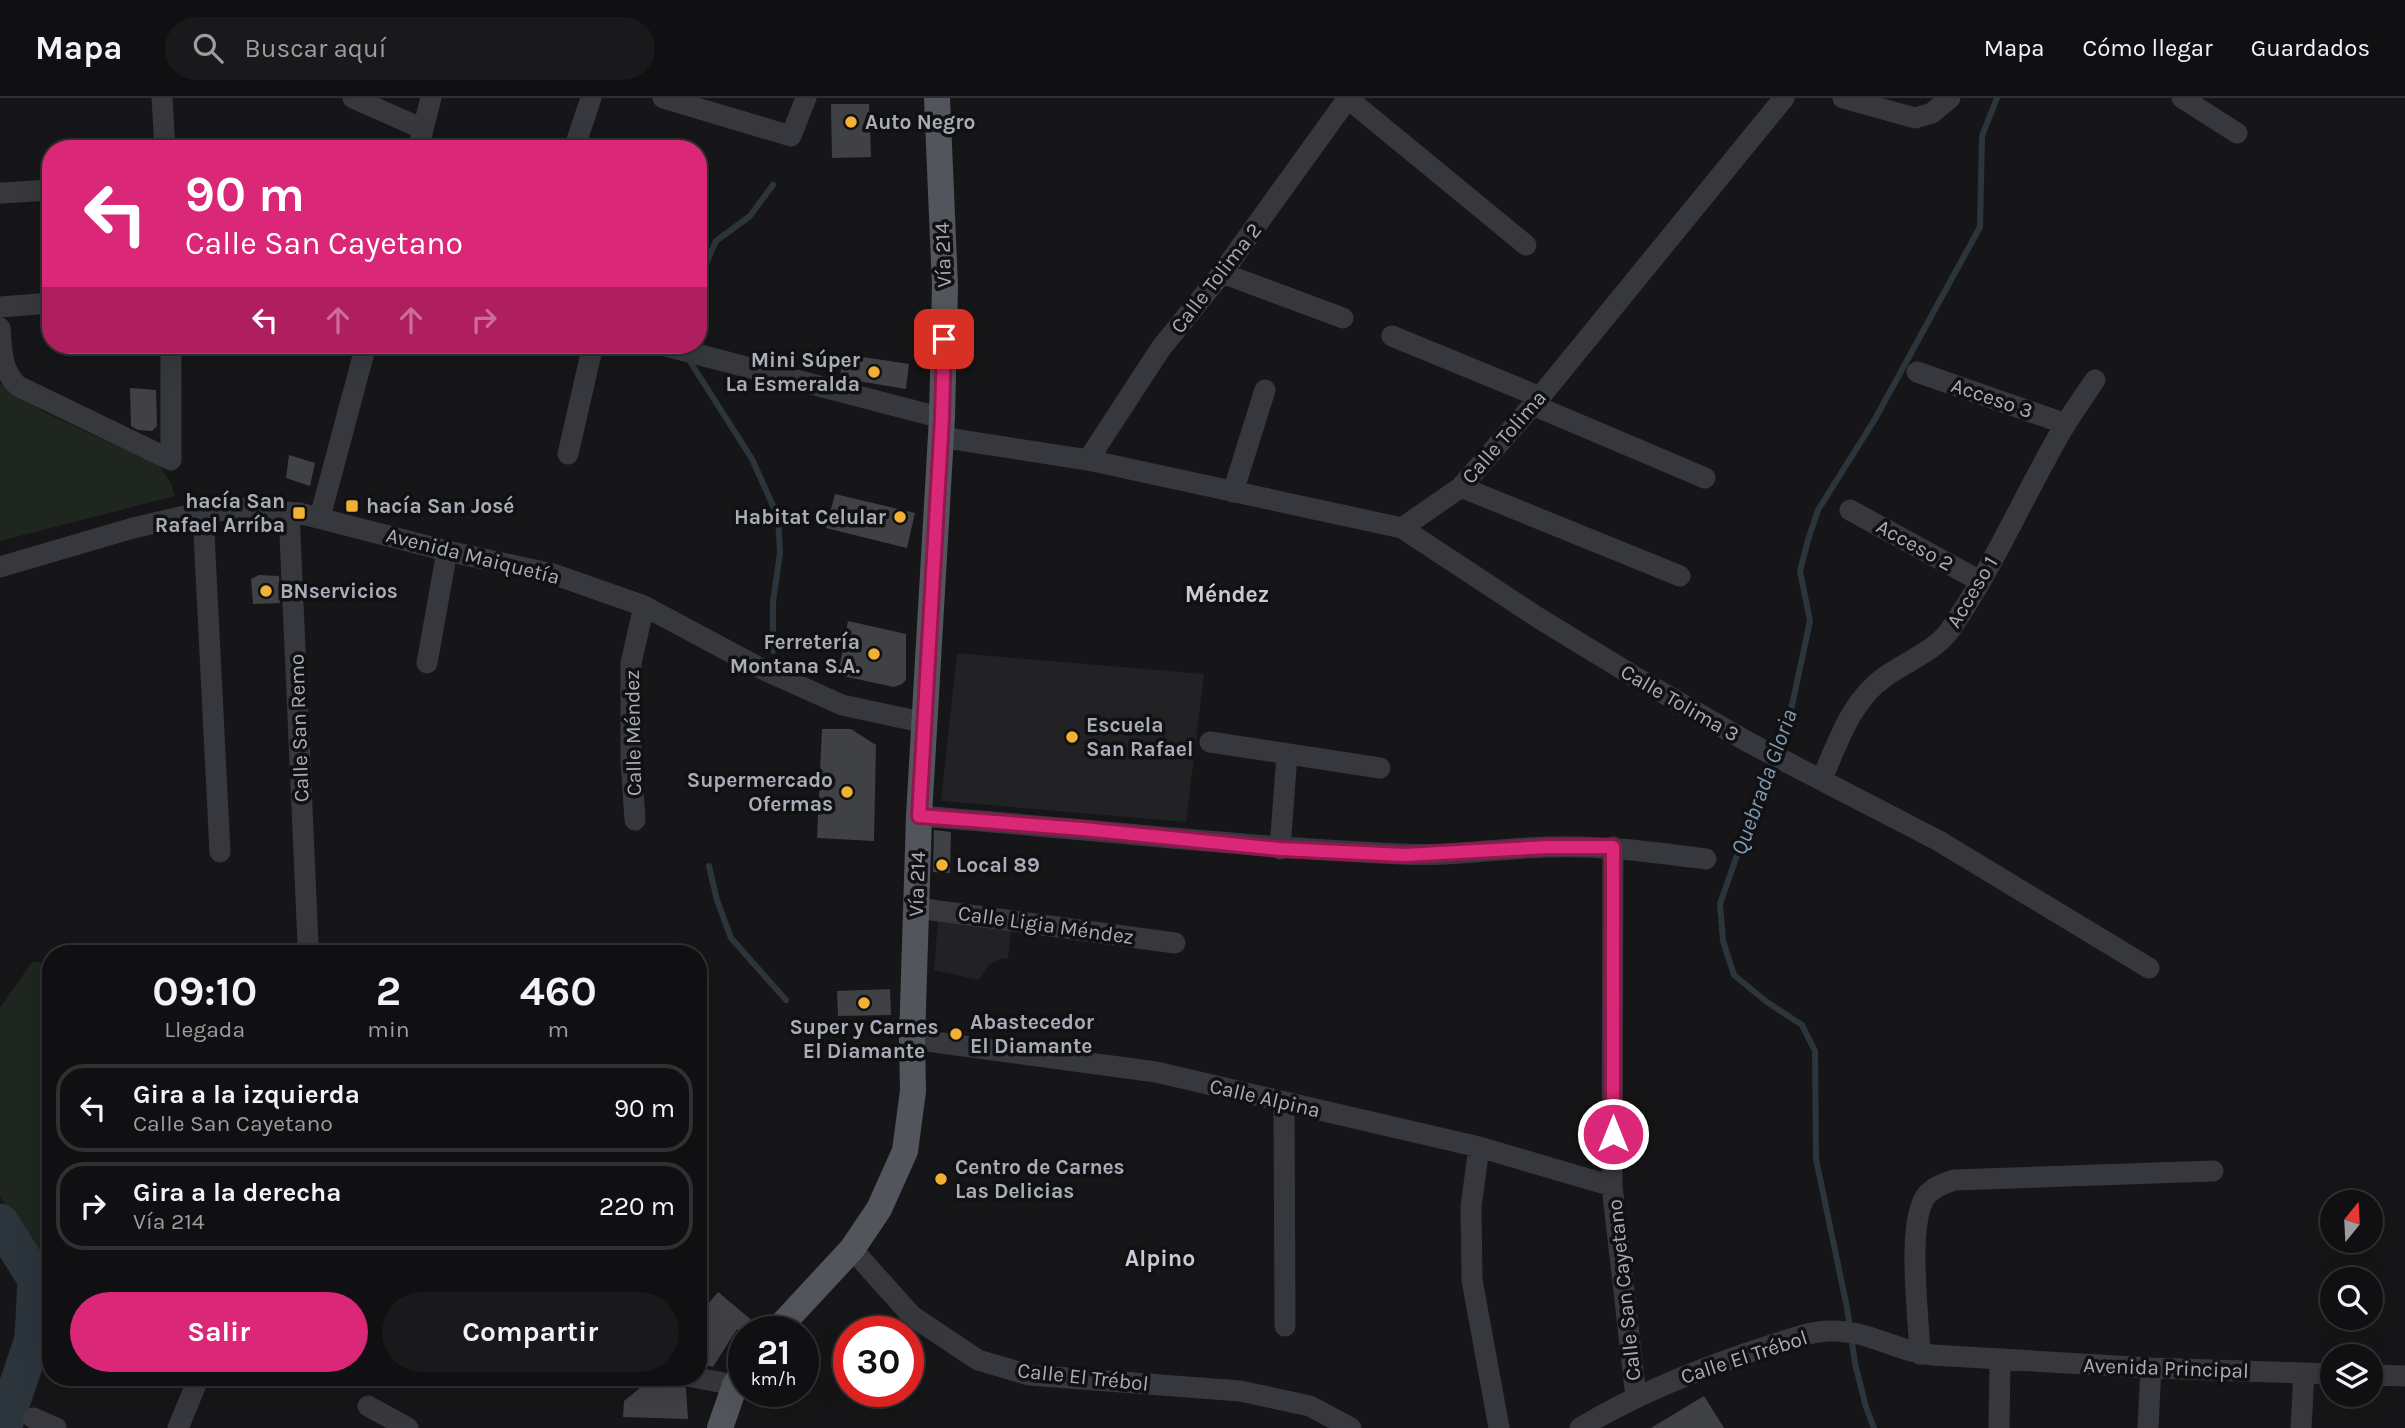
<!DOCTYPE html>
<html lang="es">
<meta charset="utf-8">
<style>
body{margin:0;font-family:Karla,sans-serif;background:#19191b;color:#f1f3f6;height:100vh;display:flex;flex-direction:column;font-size:26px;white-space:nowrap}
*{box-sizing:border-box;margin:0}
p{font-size:23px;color:#9c9d9f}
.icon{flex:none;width:38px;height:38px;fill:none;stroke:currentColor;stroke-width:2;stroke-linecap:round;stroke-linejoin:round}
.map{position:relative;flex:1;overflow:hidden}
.details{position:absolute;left:42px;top:847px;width:665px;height:441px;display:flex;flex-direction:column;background:#101012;border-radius:28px;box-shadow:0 7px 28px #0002,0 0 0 2px #303032}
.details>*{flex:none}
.top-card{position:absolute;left:42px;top:42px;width:665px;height:214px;border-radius:28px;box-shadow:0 7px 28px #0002,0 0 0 2px #303032;background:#db2777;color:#fff;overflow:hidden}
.needle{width:46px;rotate:18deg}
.buttons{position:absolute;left:2320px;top:1092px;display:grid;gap:14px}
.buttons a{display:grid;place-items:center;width:63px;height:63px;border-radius:50%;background:#101012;box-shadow:0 7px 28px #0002,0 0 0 2px #303032;font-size:35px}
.speed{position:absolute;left:728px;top:1218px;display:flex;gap:14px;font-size:35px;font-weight:700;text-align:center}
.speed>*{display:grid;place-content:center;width:91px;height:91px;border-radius:50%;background:#101012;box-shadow:0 7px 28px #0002,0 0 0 2px #303032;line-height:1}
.speed small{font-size:18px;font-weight:400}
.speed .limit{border:10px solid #d22;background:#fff;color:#111}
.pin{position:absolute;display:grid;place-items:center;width:60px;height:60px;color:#fff;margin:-30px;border-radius:14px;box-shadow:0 4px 10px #0006}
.me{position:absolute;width:77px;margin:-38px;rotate:0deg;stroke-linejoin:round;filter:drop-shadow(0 0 5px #0008)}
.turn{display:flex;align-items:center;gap:24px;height:147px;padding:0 28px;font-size:32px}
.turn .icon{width:91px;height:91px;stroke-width:2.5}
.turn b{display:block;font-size:49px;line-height:60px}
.lanes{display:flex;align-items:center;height:66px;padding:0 28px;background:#0003;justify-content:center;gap:35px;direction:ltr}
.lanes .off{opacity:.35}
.eta{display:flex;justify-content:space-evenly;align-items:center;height:119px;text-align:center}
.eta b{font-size:42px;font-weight:700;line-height:49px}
.action{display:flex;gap:14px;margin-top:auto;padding:14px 28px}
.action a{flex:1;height:80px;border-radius:42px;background:#db2777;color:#fff;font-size:28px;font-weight:700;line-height:80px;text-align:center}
.action a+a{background:#19191b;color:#f1f3f6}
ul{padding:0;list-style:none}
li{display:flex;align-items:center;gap:21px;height:88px;margin:0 14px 10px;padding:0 14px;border:4px solid #303032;border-radius:28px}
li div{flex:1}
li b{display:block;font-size:26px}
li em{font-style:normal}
header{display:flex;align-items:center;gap:42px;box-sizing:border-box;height:98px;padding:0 35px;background:#101012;border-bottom:2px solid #303032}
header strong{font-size:33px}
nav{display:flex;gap:38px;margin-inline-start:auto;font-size:24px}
.search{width:490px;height:63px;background:#19191b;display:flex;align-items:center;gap:18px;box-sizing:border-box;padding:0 24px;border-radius:38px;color:#9c9d9f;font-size:26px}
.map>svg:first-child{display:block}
</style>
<header>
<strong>Mapa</strong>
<div class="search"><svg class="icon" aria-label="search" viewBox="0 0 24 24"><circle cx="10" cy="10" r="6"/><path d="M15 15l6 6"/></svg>Buscar aquí</div>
<nav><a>Mapa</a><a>Cómo llegar</a><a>Guardados</a></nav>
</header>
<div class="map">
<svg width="2405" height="1330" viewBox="0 0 2405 1330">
<rect width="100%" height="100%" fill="#161618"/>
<path fill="#222225" d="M957 555 1204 576 1186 724 941 703Z
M938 820 1011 833 1008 860 1000 861 989 867 979 882 934 872Z"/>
<path fill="#1e261f" d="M0 285 44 314 160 368 171 386 175 398 0 443Z
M32 864 51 865V1173L0 1099V910Z"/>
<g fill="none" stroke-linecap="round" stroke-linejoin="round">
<path stroke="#2c353c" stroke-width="6" d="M698 184 716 143 750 118 773 87
M691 265 752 361 778 419 780 455 773 504V553
M709 768 717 802 731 840 786 902
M1874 1330 1866 1309 1855 1265 1847 1210 1816 1061 1815 953 1802 927 1767 904 1734 877 1723 843 1720 806 1748 726 1788 626 1810 523 1800 473 1808 442 1818 412 1875 321 1980 129 1982 38 1997 0"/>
<path stroke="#2c353c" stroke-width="37" d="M0 1124 36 1181 33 1241 3 1330"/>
</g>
<path fill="#404145" d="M831 6H869L871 59 832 60Z
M843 256 909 266 906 291 840 280Z
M130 290 156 292 157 328 152 333 138 332 131 328Z
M289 357 315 365 310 388 286 380Z
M835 396 915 415 907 450 826 430Z
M259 477 279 478 280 505 253 506 251 481Z
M848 523 906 536V582L902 586 894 589 838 577Z
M822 631H851L876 647 874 743 817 740Z
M934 732 951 734 950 775 933 774Z
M890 891 891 917 838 918 837 893Z
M718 1194 755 1225 744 1236 737 1231 713 1269 698 1265V1218Z
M647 1284 682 1287 686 1290 688 1321 623 1319 624 1303Z
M1704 1298 1724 1330H1651Z"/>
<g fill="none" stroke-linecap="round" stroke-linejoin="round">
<path stroke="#37383d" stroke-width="21" d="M162 0 165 51
M353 0 423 31
M663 0 791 38 806 0
M1347 0 1526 147
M1843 0 1915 20 1932 15 1950 0
M2182 0 2237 35
M418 51 431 0
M574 51 591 0
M0 95 51 92
M1222 175 1343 220
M0 209 51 205
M0 230C2 252 1 273 18 288L171 362V247
M1392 238 1540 299
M662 247 942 320
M1917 274 2066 326
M1533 307 1705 380
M940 339 1088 362 1402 430 1461 389 1540 299 1784 0
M568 356 593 247
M1088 362 1161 250 1222 175 1348 0
M1461 389 1680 478
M1233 394 1265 292
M1850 412 1980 483
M289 414 308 846
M203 415 220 754
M320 419 366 247
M1402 430 1537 519 1632 577 1748 644 1939 743 2149 870
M0 469 133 430 189 417 240 410 299 415 447 453 553 476 644 508 762 571 842 607 926 625
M427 565 447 453
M1210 644 1380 670
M1822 681C1838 644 1851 602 1886 578 1907 563 1935 553 1950 532 1995 467 2025 394 2065 327 2075 311 2085 297 2095 282
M919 718C1080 730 1239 749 1400 756 1449 759 1499 750 1548 749 1603 747 1652 754 1706 761
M635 722 631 663V565L644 508
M1613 749 1612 1088 1636 1299
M1280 751 1287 656
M917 810 1175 845
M912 941 1156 974 1479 1049 1612 1088
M1284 1004 1285 1228
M1479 1049 1471 1109 1472 1182 1499 1330
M852 1151 912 1218 978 1262 1029 1277 1240 1293 1310 1308 1351 1330
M1920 1256C1919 1220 1906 1126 1926 1098 1933 1089 1945 1085 1954 1082L2213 1073
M2371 1277 2405 1278
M692 1279 735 1287
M368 1308 408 1330
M33 1320 56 1330
M178 1330 199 1279
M1580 1330C1636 1296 1695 1273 1756 1252 1780 1245 1804 1234 1829 1233 1867 1231 1896 1254 1933 1257L2151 1270 2333 1276
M1999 1330 2000 1263
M2148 1330 2151 1270
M2301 1330 2304 1275"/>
<path stroke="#53555c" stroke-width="26" d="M775 1234 852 1151 879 1111 905 1053 913 993 912 941 919 718 942 320 945 188 937 0
M720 1330 735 1287 744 1274"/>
</g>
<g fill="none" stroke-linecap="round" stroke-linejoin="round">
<defs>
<path id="route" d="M944 241 942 320 919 718 1083 731 1280 751 1405 757 1547 749H1613V1036"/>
</defs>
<use href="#route" stroke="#8e194d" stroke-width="18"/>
<use href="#route" stroke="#db2777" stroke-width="12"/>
</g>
<g fill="#f2b134" stroke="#111113" stroke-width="2.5">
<circle cx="851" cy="24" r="7"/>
<circle cx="874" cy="274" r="7"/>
<rect x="345" y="401" width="14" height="14" rx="3.5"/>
<rect x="292" y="408" width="14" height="14" rx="3.5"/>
<circle cx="900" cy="419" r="7"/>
<circle cx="266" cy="493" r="7"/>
<circle cx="874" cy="556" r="7"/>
<circle cx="1072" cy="639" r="7"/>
<circle cx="847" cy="694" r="7"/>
<circle cx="942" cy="767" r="7"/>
<circle cx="864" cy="905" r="7"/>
<circle cx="956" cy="936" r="7"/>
<circle cx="941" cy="1081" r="7"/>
</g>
<g text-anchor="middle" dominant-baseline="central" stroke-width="7" stroke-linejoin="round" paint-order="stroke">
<g font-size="21" font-weight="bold" fill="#a8adb8" stroke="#111113" text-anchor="start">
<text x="865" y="24">Auto Negro</text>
<text x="860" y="262" text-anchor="end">Mini Súper<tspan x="860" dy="24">La Esmeralda</tspan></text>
<text x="285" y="403" text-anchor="end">hacía San<tspan x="285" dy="24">Rafael Arríba</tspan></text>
<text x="366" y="408">hacía San José</text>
<text x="886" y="419" text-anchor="end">Habitat Celular</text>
<text x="280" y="493">BNservicios</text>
<text x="860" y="544" text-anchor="end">Ferretería<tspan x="860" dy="24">Montana S.A.</tspan></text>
<text x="1086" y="627">Escuela<tspan x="1086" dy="24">San Rafael</tspan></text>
<text x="833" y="682" text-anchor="end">Supermercado<tspan x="833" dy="24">Ofermas</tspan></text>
<text x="956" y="767">Local 89</text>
<text x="970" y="924">Abastecedor<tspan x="970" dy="24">El Diamante</tspan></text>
<text x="864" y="929" text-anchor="middle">Super y Carnes<tspan x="864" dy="24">El Diamante</tspan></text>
<text x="955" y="1069">Centro de Carnes<tspan x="955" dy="24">Las Delicias</tspan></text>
</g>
<g font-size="21" fill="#a8adb8" stroke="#111113">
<text transform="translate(943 157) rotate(-92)">Vía 214</text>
<text transform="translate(1216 180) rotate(-52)">Calle Tolima 2</text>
<text transform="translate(1992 300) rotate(19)">Acceso 3</text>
<text transform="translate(1504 339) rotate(-49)">Calle Tolima</text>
<text transform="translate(1915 447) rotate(29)">Acceso 2</text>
<text transform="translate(473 458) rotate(14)">Avenida Maiquetía</text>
<text transform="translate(1972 494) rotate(-59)">Acceso 1</text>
<text transform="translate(1680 605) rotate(30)">Calle Tolima 3</text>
<text transform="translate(299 630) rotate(-92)">Calle San Remo</text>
<text transform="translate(633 635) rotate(-91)">Calle Méndez</text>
<text transform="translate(917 786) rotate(-88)">Vía 214</text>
<text transform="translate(1046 827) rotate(8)">Calle Ligia Méndez</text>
<text transform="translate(1265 1000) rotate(13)">Calle Alpina</text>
<text transform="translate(1624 1192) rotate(-96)">Calle San Cayetano</text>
<text transform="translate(1744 1259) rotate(-18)">Calle El Trébol</text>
<text transform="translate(2166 1270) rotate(2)">Avenida Principal</text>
<text transform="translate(1083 1279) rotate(6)">Calle El Trébol</text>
</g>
<g font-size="23" font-weight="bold" fill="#c9ccd4" stroke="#111113">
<text x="1227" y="496">Méndez</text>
<text x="1160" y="1160">Alpino</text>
</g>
<g font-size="23" font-style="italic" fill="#7f9bb3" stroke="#111113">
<text transform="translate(1764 684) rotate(-70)">Quebrada Gloria</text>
</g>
</g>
</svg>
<div class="buttons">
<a><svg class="needle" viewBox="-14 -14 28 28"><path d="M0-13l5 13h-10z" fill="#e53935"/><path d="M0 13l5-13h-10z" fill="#9c9d9f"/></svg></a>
<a><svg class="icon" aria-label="search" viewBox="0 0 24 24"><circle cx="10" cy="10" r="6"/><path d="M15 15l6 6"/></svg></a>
<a><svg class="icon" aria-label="layers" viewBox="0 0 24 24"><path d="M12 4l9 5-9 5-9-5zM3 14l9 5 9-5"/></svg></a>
</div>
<div class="speed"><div>21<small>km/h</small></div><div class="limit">30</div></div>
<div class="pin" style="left:944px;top:241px;background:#d93025"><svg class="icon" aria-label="arrive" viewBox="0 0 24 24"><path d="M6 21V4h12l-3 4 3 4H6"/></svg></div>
<svg class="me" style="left:1613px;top:1036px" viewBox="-20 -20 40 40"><circle r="17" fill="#db2777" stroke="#fff" stroke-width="3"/><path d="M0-11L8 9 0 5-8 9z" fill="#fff"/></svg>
<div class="top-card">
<div class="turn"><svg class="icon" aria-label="left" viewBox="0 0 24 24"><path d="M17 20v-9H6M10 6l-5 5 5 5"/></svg><div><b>90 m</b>Calle San Cayetano</div></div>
<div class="lanes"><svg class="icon" aria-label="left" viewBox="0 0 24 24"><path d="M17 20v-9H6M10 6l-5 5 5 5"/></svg><svg class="icon off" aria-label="ahead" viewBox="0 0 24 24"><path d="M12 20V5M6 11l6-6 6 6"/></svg><svg class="icon off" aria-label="ahead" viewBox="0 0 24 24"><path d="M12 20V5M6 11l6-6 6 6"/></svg><svg class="icon off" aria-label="right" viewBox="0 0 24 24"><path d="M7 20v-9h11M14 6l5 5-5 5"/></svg></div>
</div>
<section class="details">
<div class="eta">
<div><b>09:10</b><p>Llegada</p></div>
<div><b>2</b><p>min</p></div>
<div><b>460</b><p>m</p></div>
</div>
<ul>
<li><svg class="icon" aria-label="left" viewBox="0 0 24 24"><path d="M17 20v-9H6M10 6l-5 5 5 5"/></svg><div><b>Gira a la izquierda</b><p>Calle San Cayetano</p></div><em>90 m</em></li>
<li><svg class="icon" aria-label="right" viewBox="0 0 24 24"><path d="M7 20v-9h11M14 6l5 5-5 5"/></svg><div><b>Gira a la derecha</b><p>Vía 214</p></div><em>220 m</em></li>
</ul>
<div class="action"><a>Salir</a><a>Compartir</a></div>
</section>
</div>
